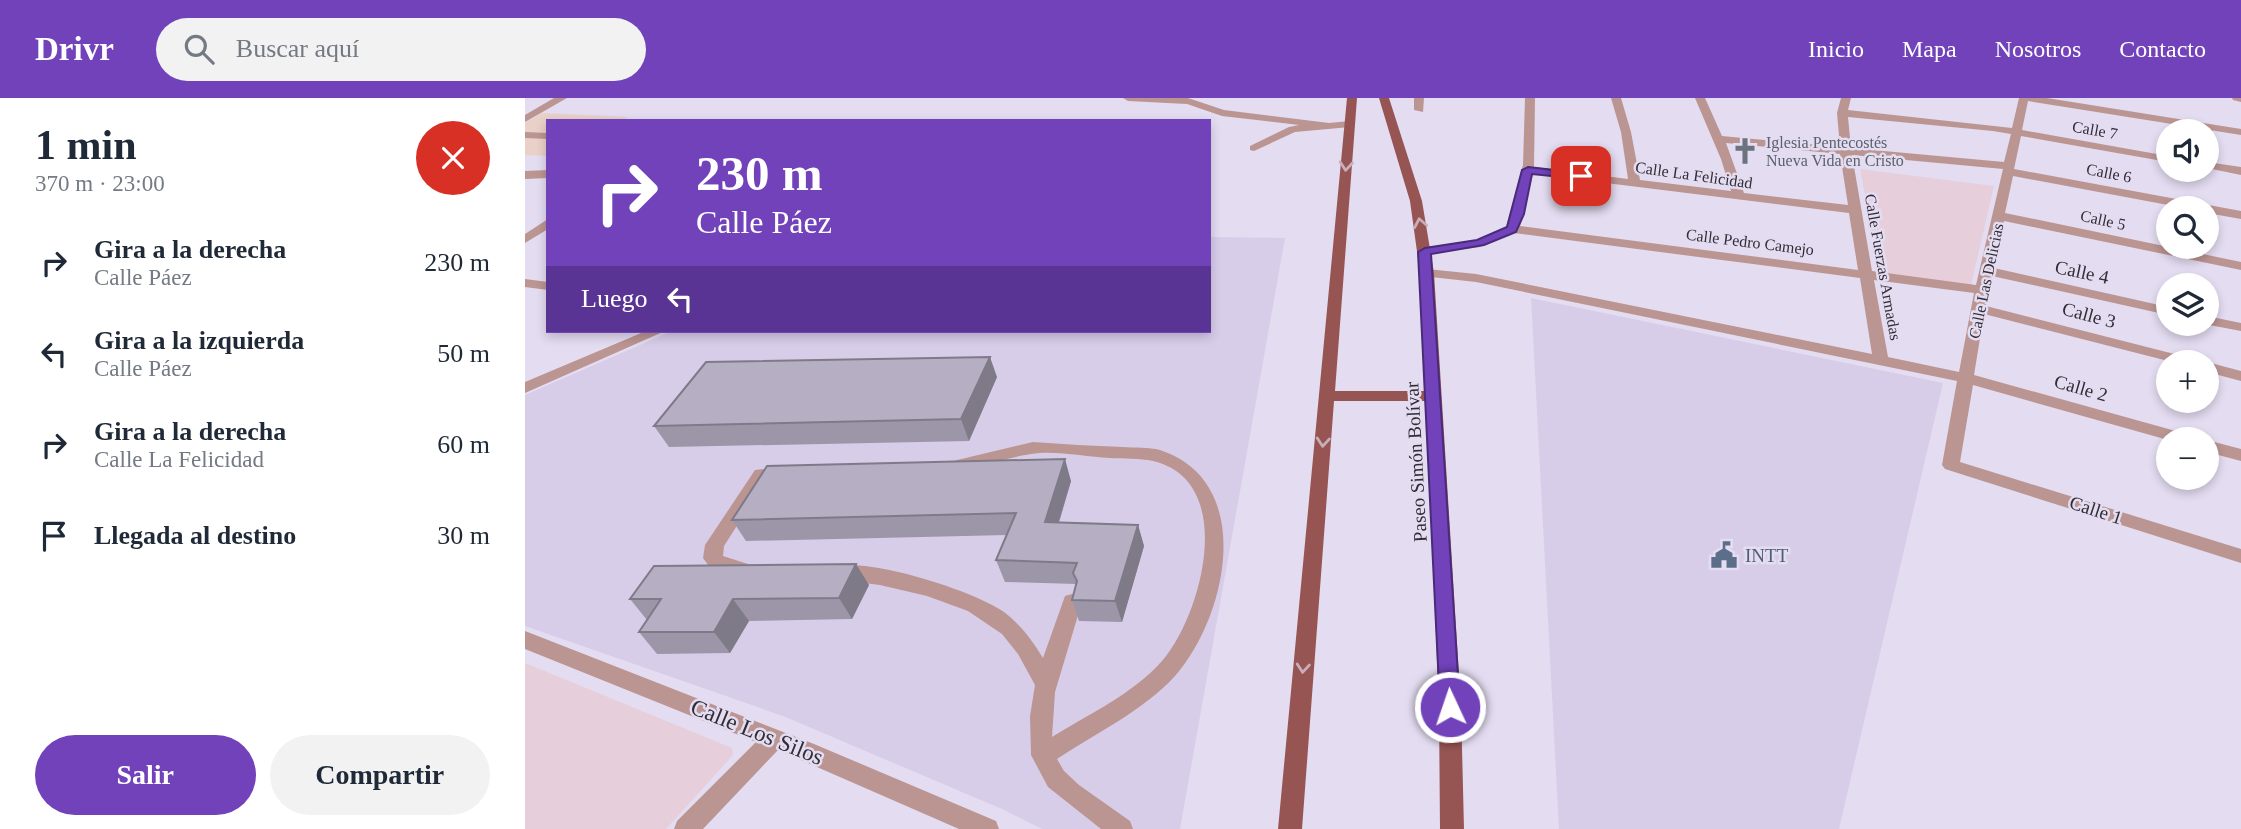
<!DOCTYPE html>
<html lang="es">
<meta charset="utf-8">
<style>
body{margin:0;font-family:Georgia,serif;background:#f2f2f3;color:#1f2937;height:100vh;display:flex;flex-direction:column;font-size:26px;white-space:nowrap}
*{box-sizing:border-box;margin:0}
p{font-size:23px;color:#747a83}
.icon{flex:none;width:38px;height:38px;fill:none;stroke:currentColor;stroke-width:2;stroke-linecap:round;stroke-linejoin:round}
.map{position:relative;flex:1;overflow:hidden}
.panel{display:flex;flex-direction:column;background:#fff;width:525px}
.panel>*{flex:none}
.guide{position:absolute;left:21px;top:21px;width:665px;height:214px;border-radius:0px;box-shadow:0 4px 10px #0003;background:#7142ba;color:#fff;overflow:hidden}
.fabs{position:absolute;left:1631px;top:21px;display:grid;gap:14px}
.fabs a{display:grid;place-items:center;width:63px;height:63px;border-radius:50%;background:#fff;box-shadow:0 4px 10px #0003;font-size:35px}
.pin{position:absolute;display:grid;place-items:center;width:60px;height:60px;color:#fff;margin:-30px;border-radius:14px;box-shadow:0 4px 10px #0006}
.me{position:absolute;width:77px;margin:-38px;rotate:357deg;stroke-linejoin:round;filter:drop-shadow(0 0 5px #0008)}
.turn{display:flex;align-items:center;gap:24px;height:147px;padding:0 35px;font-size:32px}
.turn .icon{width:91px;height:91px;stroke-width:2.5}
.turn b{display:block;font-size:49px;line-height:60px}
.then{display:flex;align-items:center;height:66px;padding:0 35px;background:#0003;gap:14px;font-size:26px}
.round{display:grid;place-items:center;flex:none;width:74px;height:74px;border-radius:37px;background:#f2f2f3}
.head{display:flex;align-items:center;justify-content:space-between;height:119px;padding:0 35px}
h1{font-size:42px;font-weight:700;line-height:52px}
.primary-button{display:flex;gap:14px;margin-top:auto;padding:14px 35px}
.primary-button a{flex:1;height:80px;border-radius:42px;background:#7142ba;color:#fff;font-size:28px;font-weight:700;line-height:80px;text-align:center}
.primary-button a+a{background:#f2f2f3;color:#1f2937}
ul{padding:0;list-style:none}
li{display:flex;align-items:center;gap:21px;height:91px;padding:0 35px}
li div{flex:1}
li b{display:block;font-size:26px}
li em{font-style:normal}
header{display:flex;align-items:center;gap:42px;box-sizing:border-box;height:98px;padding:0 35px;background:#7142ba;color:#fff}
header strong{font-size:33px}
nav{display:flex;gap:38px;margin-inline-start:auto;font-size:24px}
.search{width:490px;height:63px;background:#f2f2f3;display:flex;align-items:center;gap:18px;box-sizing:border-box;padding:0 24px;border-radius:38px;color:#747a83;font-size:26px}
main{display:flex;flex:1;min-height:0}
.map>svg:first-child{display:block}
</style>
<header>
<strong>Drivr</strong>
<div class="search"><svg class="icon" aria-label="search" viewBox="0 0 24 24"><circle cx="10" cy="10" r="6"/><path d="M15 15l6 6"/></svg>Buscar aquí</div>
<nav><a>Inicio</a><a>Mapa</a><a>Nosotros</a><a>Contacto</a></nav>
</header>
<main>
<section class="panel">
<div class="head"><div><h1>1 min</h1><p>370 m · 23:00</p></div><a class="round" style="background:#d93025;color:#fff"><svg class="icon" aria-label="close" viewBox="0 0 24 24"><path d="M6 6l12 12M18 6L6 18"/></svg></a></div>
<ul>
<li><svg class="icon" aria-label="right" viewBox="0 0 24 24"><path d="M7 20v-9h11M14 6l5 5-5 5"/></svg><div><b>Gira a la derecha</b><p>Calle Páez</p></div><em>230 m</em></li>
<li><svg class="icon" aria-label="left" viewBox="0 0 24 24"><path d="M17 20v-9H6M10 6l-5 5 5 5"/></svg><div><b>Gira a la izquierda</b><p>Calle Páez</p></div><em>50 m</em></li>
<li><svg class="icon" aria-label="right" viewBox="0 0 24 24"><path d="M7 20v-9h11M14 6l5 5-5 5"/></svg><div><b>Gira a la derecha</b><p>Calle La Felicidad</p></div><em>60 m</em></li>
<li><svg class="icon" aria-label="arrive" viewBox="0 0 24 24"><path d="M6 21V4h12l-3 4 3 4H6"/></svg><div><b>Llegada al destino</b></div><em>30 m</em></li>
</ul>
<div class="primary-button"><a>Salir</a><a>Compartir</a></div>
</section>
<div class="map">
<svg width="1716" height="731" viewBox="0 0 1716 731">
<rect width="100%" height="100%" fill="#e4dcf1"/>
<path fill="#d8cde9" d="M684 139 760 140 655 731H517L477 711 258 618 0 528V297L147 233H684Z
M1006 200 1418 285 1314 731H1034Z"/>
<path fill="#e6cfdb" d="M1335 71 1469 88 1446 187 1355 174Z
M0 565 207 650 208 657 141 731H0Z"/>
<path fill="#e9d1c8" d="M17 15 103 19 97 23H23V58L0 57V25Z"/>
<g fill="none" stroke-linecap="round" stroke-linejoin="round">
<path fill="#bb9592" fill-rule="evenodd" d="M29 0H42L0 24V17Z
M598 0H663L699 12 804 25 825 23 830 26 825 29 770 34 729 53 725 52V48L764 29 774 27 697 18 662 6 603 3Z
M889 0H899L898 14 889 12Z
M1000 0H1010L1009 69 1103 81 1096 34 1086 0H1096L1106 34 1115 82 1206 93 1196 61 1170 0H1180L1197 38 1315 49 1312 15 1316 0H1326L1323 12 1487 30 1494 0H1522L1716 31V37L1503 3 1497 32 1643 58V64L1496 38 1489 71 1716 113V121L1682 115V110H1659L1488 78 1480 115 1716 164V172L1479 123 1469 170 1643 209V217L1467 178 1461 208 1669 261 1672 264H1647L1459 216 1449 277 1665 337 1668 341 1643 342 1448 287 1435 364 1716 451V465L1420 371 1417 367 1432 283 951 184 897 178V172L902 171 951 176 1347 256 1335 180 989 135 955 149 894 157V151L952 142 981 129 998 67ZM1323 19 1468 33 1486 36 1479 64 1326 50ZM1201 45 1315 56 1323 107 1219 95ZM1327 57 1478 71 1451 187 1347 173ZM1008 76 1324 115 1333 172 995 128ZM1349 182 1449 195 1434 274 1363 259Z
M1707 0H1716V4L1708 2Z
M0 34 23 35V41L0 40Z
M1682 64 1716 69V77L1682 70Z
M23 72V80L0 81V73Z
M23 121V131L0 145V136Z
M0 181 23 184V192L0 189Z
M1682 218 1716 225V233L1679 226H1682Z
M121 233H140L0 295V284Z
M1682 264 1716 273V283L1682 274Z
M1682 342 1716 351V363L1682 354Z
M508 344C538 346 568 348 598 349 610 350 624 349 635 352 732 384 702 519 650 578 618 613 571 635 532 661L539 673 554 687 605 723 608 731H576L523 689 506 657 505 618 510 587 493 556 477 536 443 513 402 498 355 487 314 482 307 479 304 474 307 469C341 458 450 493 479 514 496 527 507 542 518 560L540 498 547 496 554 498 557 504 530 594 527 639C564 616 608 596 637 563 677 517 713 383 628 363 615 360 599 361 585 360 560 359 530 352 506 356 480 360 454 369 428 375L419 369 428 363Z
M260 369 269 375 266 379 241 382 199 448 198 458 223 466 226 471 223 476 216 478 186 471 178 460 180 447 230 372Z
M0 533 289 646 471 723 474 731H434L253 652 178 731H149L152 723 231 644 0 551Z"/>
<path fill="#965552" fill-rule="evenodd" d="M822 0H832L810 293H900L895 175 885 103 854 0H864L897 103 909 175 936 609 939 731H915L914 609 901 303H809L777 731H753Z"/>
</g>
<path fill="#9d96a8" d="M472 279 444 343 144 349 129 328Z
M546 383 534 425 613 427 619 448 597 524 554 523 547 502 552 486 480 484 471 462 482 437 221 443 207 422Z
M344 487 327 521 224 523 205 555 132 556 114 534 122 522 105 501Z"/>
<path fill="#7f7a88" d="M465 259 472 279 444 343 436 321Z
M540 361 546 383 527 446 520 424Z
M613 427 619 448 597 524 590 503Z
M331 466 344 487 327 521 314 500Z
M208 501 224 523 205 555 189 534Z"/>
<path fill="#b6afc3" stroke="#7f7a88" stroke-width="2" d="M465 259 436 321 129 328 181 264Z
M540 361 520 424 613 427 590 503 547 502 552 483 548 475 552 465 471 462 491 415 207 422 242 368Z
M331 466 314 500 208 501 189 534H114L136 501H105L129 468Z"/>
<defs><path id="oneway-chevron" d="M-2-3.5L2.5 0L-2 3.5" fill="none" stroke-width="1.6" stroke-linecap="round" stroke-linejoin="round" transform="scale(1.75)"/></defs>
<g stroke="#c9adb9">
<use href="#oneway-chevron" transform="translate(821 68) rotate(95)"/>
<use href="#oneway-chevron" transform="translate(895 125) rotate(-101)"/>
<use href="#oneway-chevron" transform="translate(798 344) rotate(95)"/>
<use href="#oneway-chevron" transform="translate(778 570) rotate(95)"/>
</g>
<path fill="#7142ba" stroke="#492b79" stroke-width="2" d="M1003 69 1056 75 1062 78 1056 81 1007 76 999 116 991 134 959 147 906 156 935 609 932 615 925 618 918 615 915 609 893 154 900 150 952 142 982 129 997 72Z"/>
<defs>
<symbol id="church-bare" viewBox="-9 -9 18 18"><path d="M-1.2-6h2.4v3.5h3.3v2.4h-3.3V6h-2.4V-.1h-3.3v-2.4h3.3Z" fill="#6b7280" stroke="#e4dcf1" stroke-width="2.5" paint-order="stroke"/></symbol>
<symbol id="civic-bare" viewBox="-9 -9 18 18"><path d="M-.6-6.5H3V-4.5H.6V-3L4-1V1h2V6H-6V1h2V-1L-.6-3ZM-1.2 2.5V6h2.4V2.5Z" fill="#5c6f8a" stroke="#e4dcf1" stroke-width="2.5" paint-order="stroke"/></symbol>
</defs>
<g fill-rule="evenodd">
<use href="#church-bare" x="1201" y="34" width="38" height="38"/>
<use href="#civic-bare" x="1180" y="438" width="38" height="38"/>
</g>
<g text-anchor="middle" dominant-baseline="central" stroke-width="5" stroke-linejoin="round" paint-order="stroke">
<g font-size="16" fill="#302d35" stroke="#e4dcf1">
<text transform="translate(1570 32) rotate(10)">Calle 7</text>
<text transform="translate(1584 75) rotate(11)">Calle 6</text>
<text transform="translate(1169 77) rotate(8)">Calle La Felicidad</text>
<text transform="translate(1578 122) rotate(12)">Calle 5</text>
<text transform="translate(1225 144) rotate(7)">Calle Pedro Camejo</text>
<text transform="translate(1358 169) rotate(80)">Calle Fuerzas Armadas</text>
<text transform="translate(1461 183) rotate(-78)">Calle Las Delicias</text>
</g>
<g font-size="16" fill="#5b616d" stroke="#e4dcf1" text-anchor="start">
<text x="1241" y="44">Iglesia Pentecostés<tspan x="1241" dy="18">Nueva Vida en Cristo</tspan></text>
</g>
<g font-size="19" fill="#302d35" stroke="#e4dcf1">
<text transform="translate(1557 174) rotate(12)">Calle 4</text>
<text transform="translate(1564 217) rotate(15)">Calle 3</text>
<text transform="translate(1556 290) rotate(16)">Calle 2</text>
<text transform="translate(891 364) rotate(-93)">Paseo Simón Bolívar</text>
<text transform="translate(1571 412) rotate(18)">Calle 1</text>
</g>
<g font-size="19" fill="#4e5e75" stroke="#e4dcf1" text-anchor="start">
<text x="1220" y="457">INTT</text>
</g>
<g font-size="23" fill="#302d35" stroke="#e4dcf1">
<text transform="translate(232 634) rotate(22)">Calle Los Silos</text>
</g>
</g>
</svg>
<div class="fabs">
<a><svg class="icon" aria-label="sound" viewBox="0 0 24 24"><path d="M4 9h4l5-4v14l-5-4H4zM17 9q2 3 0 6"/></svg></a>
<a><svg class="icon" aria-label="search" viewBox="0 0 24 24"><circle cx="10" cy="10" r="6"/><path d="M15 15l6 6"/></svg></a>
<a><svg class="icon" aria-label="layers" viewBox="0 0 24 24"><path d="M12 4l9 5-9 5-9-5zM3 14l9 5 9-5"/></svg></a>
<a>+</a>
<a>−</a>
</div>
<div class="pin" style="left:1056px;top:78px;background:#d93025"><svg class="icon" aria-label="arrive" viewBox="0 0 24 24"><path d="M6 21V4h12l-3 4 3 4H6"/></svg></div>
<svg class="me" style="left:925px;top:609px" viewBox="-20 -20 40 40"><circle r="17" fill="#7142ba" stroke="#fff" stroke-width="3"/><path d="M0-11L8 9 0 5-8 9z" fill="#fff"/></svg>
<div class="guide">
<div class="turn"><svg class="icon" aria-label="right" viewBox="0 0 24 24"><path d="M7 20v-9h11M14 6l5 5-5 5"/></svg><div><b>230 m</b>Calle Páez</div></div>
<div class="then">Luego<svg class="icon" aria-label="left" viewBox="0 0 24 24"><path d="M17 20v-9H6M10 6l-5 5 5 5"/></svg></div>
</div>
</div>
</main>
